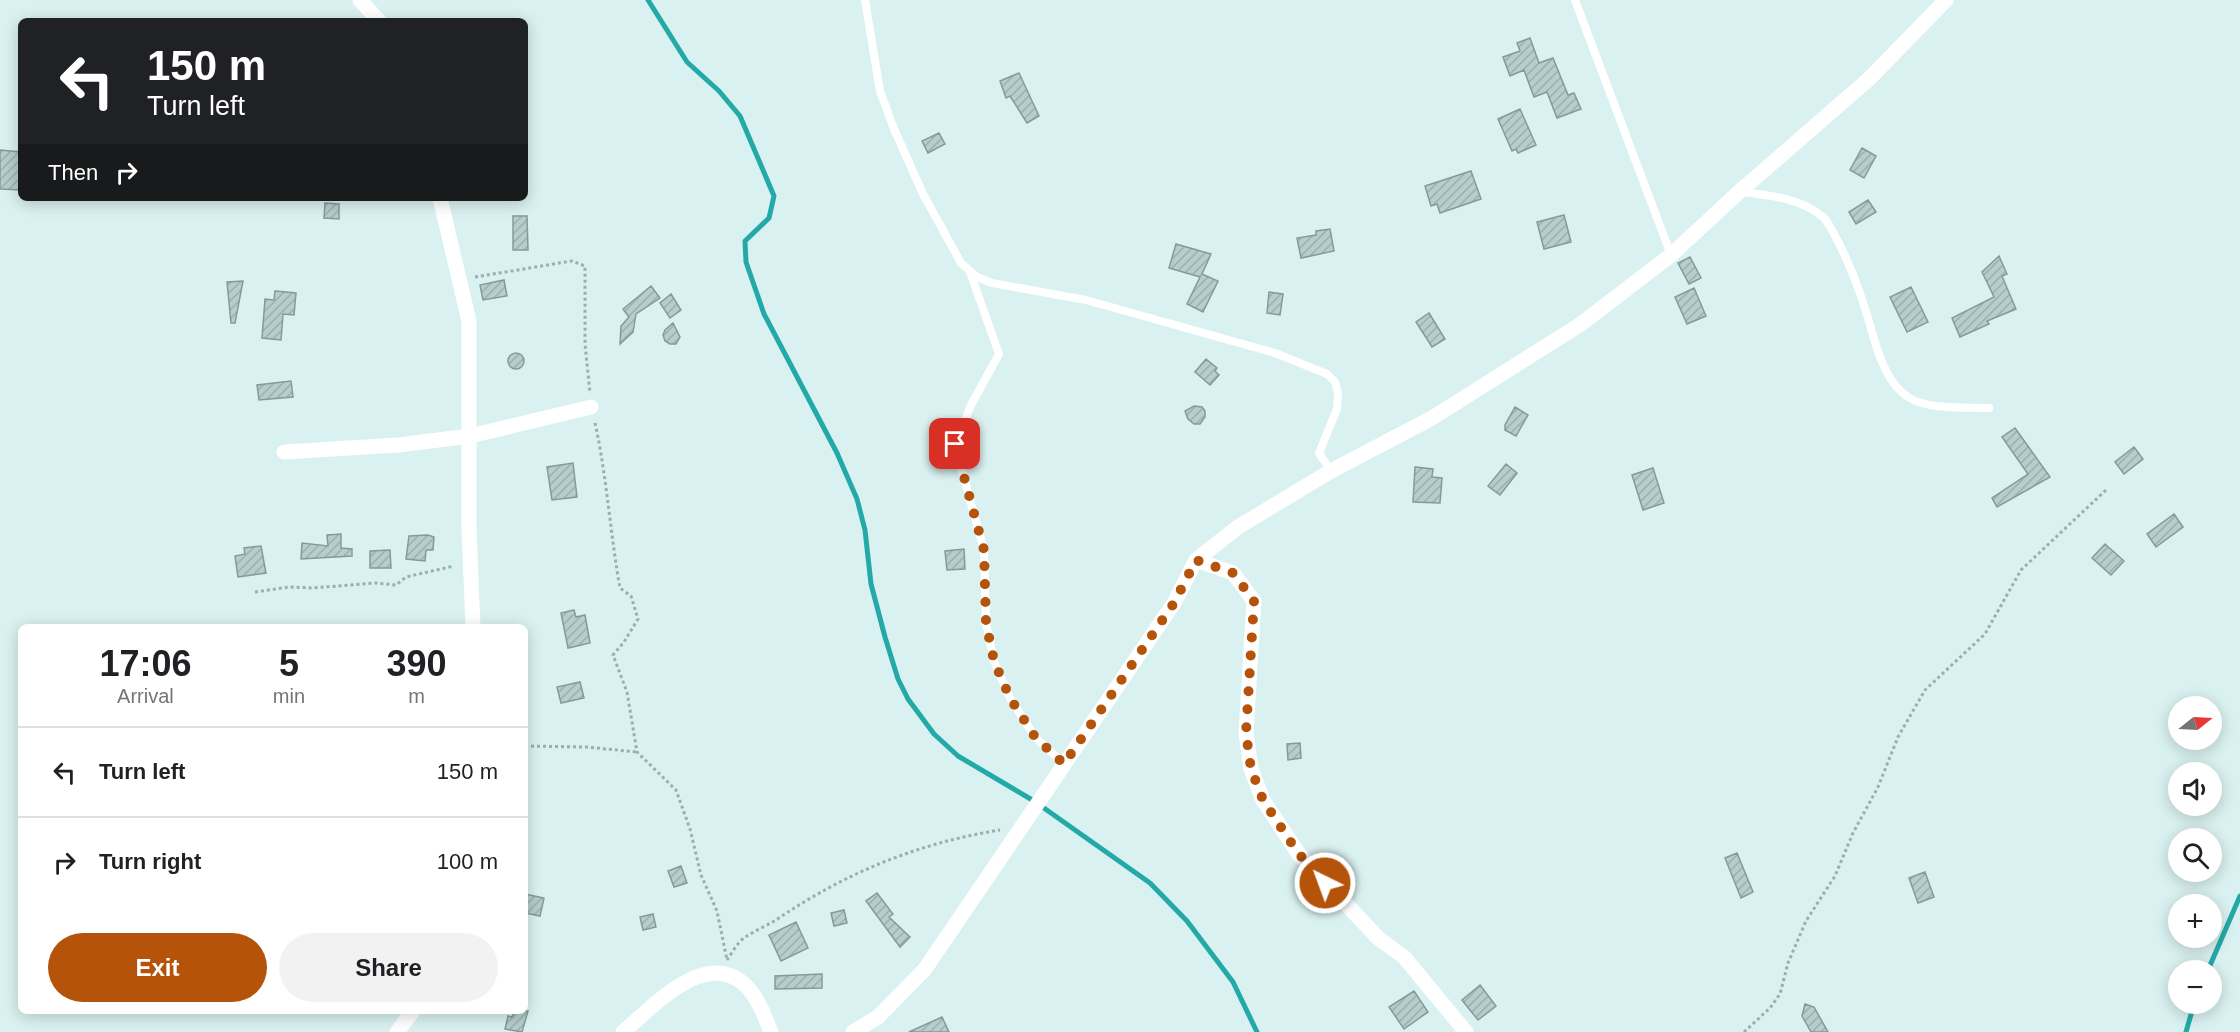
<!DOCTYPE html>
<meta charset="utf-8">
<style>
body{margin:0;font-family:Arial,sans-serif;background:#f2f2f2;color:#202124;height:100vh;display:flex;flex-direction:column;font-size:22px;white-space:nowrap}
*{box-sizing:border-box;margin:0}
p{font-size:20px;color:#757577}
.icon{flex:none;width:33px;height:33px;fill:none;stroke:currentColor;stroke-width:2;stroke-linecap:round;stroke-linejoin:round}
.map{position:relative;flex:1;overflow:hidden}
.panel{position:absolute;left:18px;top:624px;width:510px;height:390px;display:flex;flex-direction:column;background:#fff;border-radius:9px;box-shadow:0 3px 15px #0003}
.panel>*{flex:none}
.top-card{position:absolute;left:18px;top:18px;width:510px;height:183px;border-radius:9px;box-shadow:0 3px 15px #0003;background:#202124;color:#fff;overflow:hidden}
.needle{width:39px;rotate:72deg}
.fabs{position:absolute;left:2168px;top:696px;display:grid;gap:12px}
.fabs a{display:grid;place-items:center;width:54px;height:54px;border-radius:50%;background:#fff;box-shadow:0 3px 15px #0003;font-size:30px}
.pin{position:absolute;display:grid;place-items:center;width:51px;height:51px;color:#fff;margin:-26px;border-radius:12px;box-shadow:0 3px 9px #0006}
.me{position:absolute;width:66px;margin:-33px;rotate:318deg;stroke-linejoin:round;filter:drop-shadow(0 0 4px #0008)}
.turn{display:flex;align-items:center;gap:21px;height:126px;padding:0 30px;font-size:27px}
.turn .icon{width:78px;height:78px;stroke-width:2.5}
.turn b{display:block;font-size:42px;line-height:51px}
.then{display:flex;align-items:center;height:57px;padding:0 30px;background:#0003;gap:12px;font-size:22px}
.eta{display:flex;justify-content:space-evenly;align-items:center;height:102px;text-align:center}
.eta b{font-size:36px;font-weight:700;line-height:42px}
.button{display:flex;gap:12px;margin-top:auto;padding:12px 30px}
.button a{flex:1;height:69px;border-radius:36px;background:#b45309;color:#fff;font-size:24px;font-weight:700;line-height:69px;text-align:center}
.button a+a{background:#f2f2f2;color:#202124}
ul{padding:0;list-style:none}
li{display:flex;align-items:center;gap:18px;height:90px;padding:0 30px;border-top:2px solid #e0e0e0}
li div{flex:1}
li b{display:block;font-size:22px}
li em{font-style:normal}
.map>svg:first-child{display:block}
</style>
<div class="map">
<svg width="2240" height="1032" viewBox="0 0 2240 1032">
<defs>
<pattern id="building-hatch" width="6" height="6" patternUnits="userSpaceOnUse" patternTransform="scale(1.5)"><rect width="6" height="6" fill="#b5cdcc"/><path d="M-1 1l2-2M0 6l6-6M5 7l2-2" fill="none" stroke="#9bb0af"/></pattern>
</defs>
<rect width="100%" height="100%" fill="#d9f1f0"/>
<g fill="none" stroke-linecap="round" stroke-linejoin="round">
<path stroke="#23aaa8" stroke-width="5" d="M648 0 687 62 719 91 740 116 774 196 769 218 745 241 746 262 764 314 837 453 857 499 865 530 871 584 885 637 898 679 908 699 934 734 958 756 1034 801 1150 883 1187 921 1233 982 1257 1032
M2208 970 2240 896
M2186 1032 2194 1004"/>
</g>
<path fill="url(#building-hatch)" stroke="#849a99" stroke-width="1.5" d="M1530 38 1539 63 1553 58 1568 95 1574 93 1581 109 1557 118 1547 92 1534 97 1524 70 1510 76 1503 57 1520 51 1517 43Z
M1019 73 1039 116 1027 123 1010 96 1006 98 1000 81Z
M1520 109 1536 145 1518 153 1516 149 1512 151 1498 119Z
M939 133 945 144 928 153 922 141Z
M1862 148 1876 156 1864 178 1850 170Z
M0 150 21 152V190L0 189Z
M1471 171 1481 199 1440 213 1437 204 1431 206 1425 186Z
M1868 200 1876 212 1856 224 1849 212Z
M325 203 339 204V219L324 218Z
M1564 215 1571 242 1544 249 1537 222Z
M513 216H527L528 250H513Z
M1330 229 1334 251 1301 258 1297 238 1316 235V231Z
M1176 244 1211 254 1202 274 1218 281 1203 312 1187 304 1200 277 1169 268Z
M1999 256 2007 274 2002 276 2016 309 1987 321 1989 324 1960 337 1952 318 1994 297 1982 272Z
M1690 257 1701 278 1689 284 1678 263Z
M504 280 507 296 483 300 480 285Z
M243 281 235 323H231L227 282Z
M651 286 660 298 636 314 633 332 620 344 621 326 629 317 623 309Z
M1911 287 1928 322 1907 332 1890 297Z
M1694 288 1706 316 1687 324 1675 297Z
M275 291 296 293 294 315 283 314 281 340 262 338 265 299 274 300Z
M1269 292 1283 294 1280 315 1267 313Z
M671 294 681 310 670 318 660 303Z
M1429 313 1445 339 1432 347 1416 322Z
M673 323 680 337 676 344H670L665 341 663 335 665 330Z
M508 361a8 8 0 1 1 16 0a8 8 0 1 1-16 0Z
M1206 359 1217 368 1215 371 1219 375 1210 385 1195 372Z
M291 381 293 397 259 400 257 385Z
M1194 406 1202 407 1205 411V417L1200 424H1194L1188 419 1185 411Z
M1515 407 1528 415 1516 436 1505 430V425Z
M2015 428 2050 477 1997 507 1992 498 2028 474 2002 437Z
M2134 447 2143 459 2124 474 2115 462Z
M573 463 577 497 552 500 547 467Z
M1506 464 1517 473 1500 495 1488 486Z
M1415 467 1433 469 1432 477 1442 478 1440 503 1413 502Z
M1653 468 1664 503 1643 510 1632 475Z
M2174 514 2183 527 2156 547 2147 534Z
M341 534V548L352 549V556L301 559 302 543 328 546 327 535Z
M428 535 434 537 433 550H426L425 561 406 559 409 536Z
M2105 544 2124 561 2111 575 2092 558Z
M261 546 266 573 238 577 235 556 245 554 244 548Z
M964 549 965 569 947 570 945 551Z
M390 550 391 568H370V551Z
M574 610 576 617 585 615 590 643 568 648 561 613Z
M580 682 584 698 561 703 557 687Z
M1300 743 1301 758 1288 760 1287 744Z
M1737 853 1753 892 1741 898 1725 858Z
M681 866 687 883 674 887 668 871Z
M1925 872 1934 897 1918 903 1909 878Z
M877 893 893 914 889 917 910 937 900 947 866 901Z
M525 894 544 898 540 916 525 913Z
M844 910 847 923 834 926 831 913Z
M653 914 656 927 643 930 640 917Z
M796 922 808 948 781 961 769 935Z
M822 974V988L775 989V976Z
M1480 985 1496 1006 1478 1020 1462 1000Z
M1414 991 1428 1012 1404 1029 1389 1007Z
M1805 1004 1814 1007 1828 1032H1811L1802 1016Z
M514 1011H528L522 1032 505 1029 508 1016 512 1017Z
M942 1017 949 1032H909Z"/>
<g fill="none" stroke-linecap="round" stroke-linejoin="round">
<path stroke="#9baead" stroke-width="3" stroke-dasharray="3 3" stroke-linecap="butt" d="M475 277 572 261 585 266V344L590 393
M595 423C607 477 610 533 620 588L631 596 638 619 624 642 613 655 627 692 637 752 676 790 690 829 701 875 717 911 727 960
M255 592 289 587 312 588 376 583 396 585 406 577 454 566
M525 746 586 747 637 752
M727 960C732 953 737 943 744 938 754 931 766 926 776 920 845 873 918 843 1000 830
M1744 1032 1770 1008 1780 994 1788 963 1806 921 1835 876 1853 833 1878 787 1898 737 1925 690 1985 634 2021 570 2106 490"/>
<path stroke="#fff" stroke-width="8" d="M865 0 880 91 894 129 923 194 961 263 977 277 992 283 1086 300 1275 353 1327 374 1335 382 1338 393 1337 409 1319 453 1331 471
M1575 0 1671 255
M1741 192C1769 195 1800 198 1823 217 1827 220 1830 227 1833 232 1852 266 1864 302 1874 339 1880 359 1889 385 1908 397 1927 410 1967 407 1989 408
M970 272 999 354 971 405 955 445 984 550 986 623 994 661 1010 698 1035 737 1064 764"/>
<path stroke="#fff" stroke-width="15" d="M360 0 379 21
M440 198 469 321V530L473 627
M284 452 398 445 470 436 591 407
M1196 560 1233 573 1254 601 1246 733 1251 769 1263 800 1298 853 1378 938 1404 957 1466 1032
M397 1032 413 1011
M623 1032C653 1007 704 949 744 984 757 995 765 1017 771 1032
M853 1032 878 1017 925 969 1174 603 1196 560 1238 527 1331 471 1432 418 1581 324 1671 255 1739 192 1869 79 1946 0"/>
</g>
<g fill="none" stroke-linecap="round" stroke-linejoin="round">
<path stroke="#b45309" stroke-width="10" stroke-dasharray="0 18" d="M955 444 984 550 986 623 994 661 1010 698 1035 737 1064 764 1174 603 1196 560 1233 573 1254 601 1246 733 1251 769 1263 800 1298 853 1325 883"/>
</g>
</svg>
<div class="fabs">
<a><svg class="needle" viewBox="-14 -14 28 28"><path d="M0-13l5 13h-10z" fill="#e53935"/><path d="M0 13l5-13h-10z" fill="#757577"/></svg></a>
<a><svg class="icon" aria-label="sound" viewBox="0 0 24 24"><path d="M4 9h4l5-4v14l-5-4H4zM17 9q2 3 0 6"/></svg></a>
<a><svg class="icon" aria-label="search" viewBox="0 0 24 24"><circle cx="10" cy="10" r="6"/><path d="M15 15l6 6"/></svg></a>
<a>+</a>
<a>−</a>
</div>
<div class="pin" style="left:955px;top:444px;background:#d93025"><svg class="icon" aria-label="arrive" viewBox="0 0 24 24"><path d="M6 21V4h12l-3 4 3 4H6"/></svg></div>
<svg class="me" style="left:1325px;top:883px" viewBox="-20 -20 40 40"><circle r="17" fill="#b45309" stroke="#fff" stroke-width="3"/><path d="M0-11L8 9 0 5-8 9z" fill="#fff"/></svg>
<div class="top-card">
<div class="turn"><svg class="icon" aria-label="left" viewBox="0 0 24 24"><path d="M17 20v-9H6M10 6l-5 5 5 5"/></svg><div><b>150 m</b>Turn left</div></div>
<div class="then">Then<svg class="icon" aria-label="right" viewBox="0 0 24 24"><path d="M7 20v-9h11M14 6l5 5-5 5"/></svg></div>
</div>
<section class="panel">
<div class="eta">
<div><b>17:06</b><p>Arrival</p></div>
<div><b>5</b><p>min</p></div>
<div><b>390</b><p>m</p></div>
</div>
<ul>
<li><svg class="icon" aria-label="left" viewBox="0 0 24 24"><path d="M17 20v-9H6M10 6l-5 5 5 5"/></svg><div><b>Turn left</b></div><em>150 m</em></li>
<li><svg class="icon" aria-label="right" viewBox="0 0 24 24"><path d="M7 20v-9h11M14 6l5 5-5 5"/></svg><div><b>Turn right</b></div><em>100 m</em></li>
</ul>
<div class="button"><a>Exit</a><a>Share</a></div>
</section>
</div>
